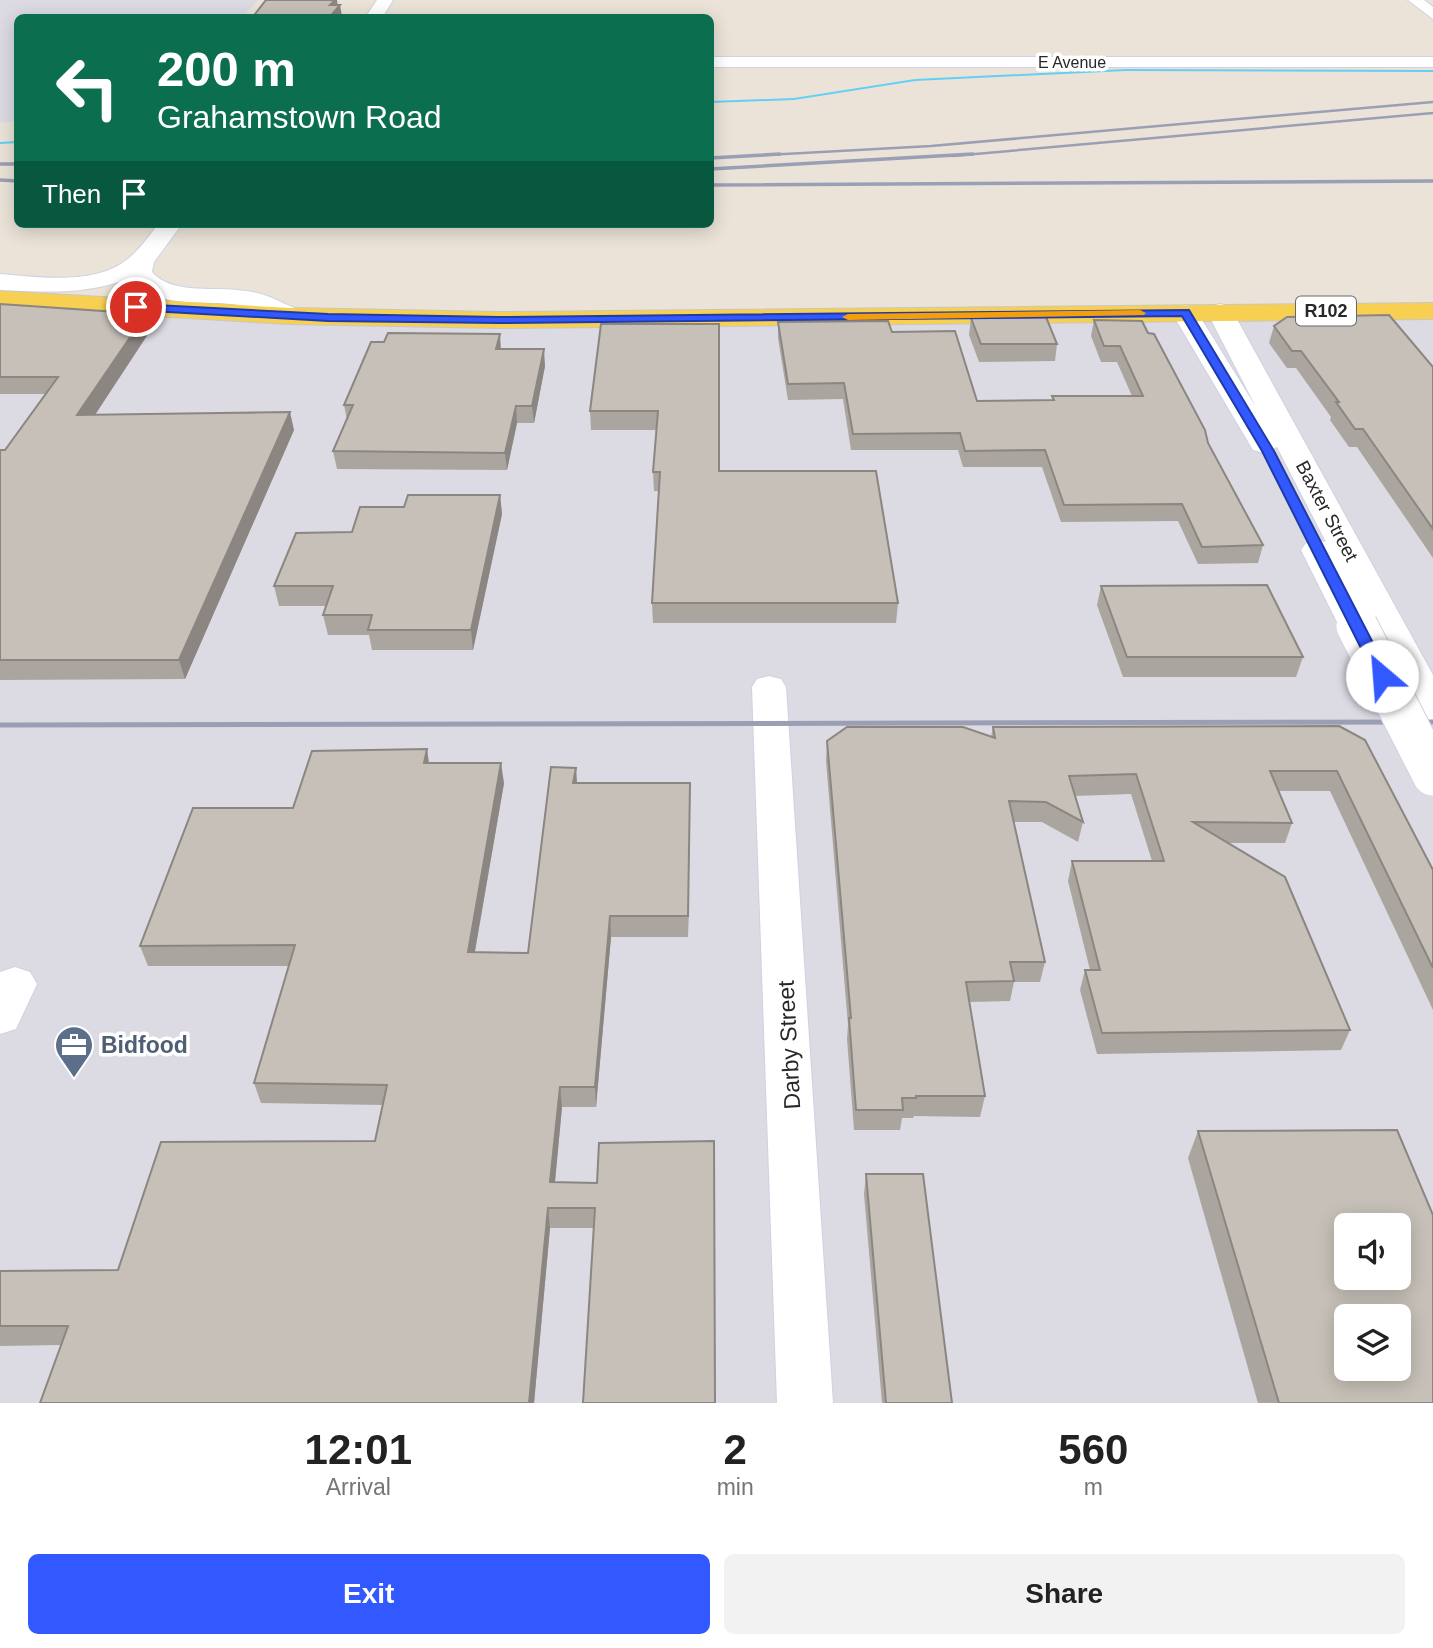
<!DOCTYPE html>
<style>
body{margin:0;font-family:Helvetica,sans-serif;background:#f2f2f2;color:#222;height:100vh;display:flex;flex-direction:column;font-size:26px;white-space:nowrap}
*{box-sizing:border-box;margin:0}
p{font-size:23px;color:#767676}
.icon{flex:none;width:38px;height:38px;fill:none;stroke:currentColor;stroke-width:2;stroke-linecap:round;stroke-linejoin:round}
.map{position:relative;height:1403px;overflow:hidden}
.details{display:flex;flex-direction:column;background:#fff;flex:1}
.details>*{flex:none}
.hud{position:absolute;left:14px;top:14px;width:700px;height:214px;border-radius:10px;box-shadow:0 4px 18px #0003;background:#0b6e4f;color:#fff;overflow:hidden}
.controls{position:absolute;left:1334px;top:1213px;display:grid;gap:14px}
.controls a{display:grid;place-items:center;width:77px;height:77px;border-radius:10px;background:#fff;box-shadow:0 4px 18px #0003;font-size:35px}
.pin{position:absolute;display:grid;place-items:center;width:60px;height:60px;color:#fff;margin:-30px;border:4px solid #fff;border-radius:50%;box-shadow:0 2px 7px #0007}
.me{position:absolute;width:77px;margin:-38px;rotate:333deg;stroke-linejoin:round;filter:drop-shadow(0 0 5px #0008)}
.turn{display:flex;align-items:center;gap:24px;height:147px;padding:0 28px;font-size:32px}
.turn .icon{width:91px;height:91px;stroke-width:2.5}
.turn b{display:block;font-size:49px;line-height:60px}
.then{display:flex;align-items:center;height:66px;padding:0 28px;background:#0003;gap:14px;font-size:26px}
.eta{display:flex;justify-content:space-evenly;align-items:center;height:119px;text-align:center}
.eta b{font-size:42px;font-weight:700;line-height:49px}
.cta{display:flex;gap:14px;margin-top:auto;padding:14px 28px}
.cta a{flex:1;height:80px;border-radius:10px;background:#3259ff;color:#fff;font-size:28px;font-weight:700;line-height:80px;text-align:center}
.cta a+a{background:#f2f2f2;color:#222}
.map>svg:first-child{display:block}
</style>
<div class="map">
<svg width="1433" height="1403" viewBox="0 0 1433 1403">
<rect width="100%" height="100%" fill="#ebe3d8"/>
<path fill="#dcdae3" fill-rule="evenodd" d="M0 0H258L242 17 18 18 17 121 0 123Z
M0 304 331 324 1433 319V1403H0ZM1346 1225H1398V1278H1346ZM1346 1316H1398V1368H1346Z"/>
<g fill="none" stroke-linecap="round" stroke-linejoin="round">
<path fill="#64cff4" fill-rule="evenodd" d="M1126 69 1433 70V72L1126 71 915 81 794 100 710 103V101L794 98 915 79Z
M18 141V143L0 144V142Z"/>
<defs>
<path id="street" d="M1408 0H1424L1433 7V19Z
M710 57H1433V67H710Z
M769 676 781 679 786 687 833 1403H777L752 687 757 679Z
M15 967 30 972 37 984 16 1029 0 1034V972Z"/>
<path id="secondary" d="M377 0H393L382 18H365Z
M158 224H182L154 262 152 272C171 294 211 287 237 290 254 291 270 296 285 304 293 307 299 309 303 316L299 322C280 326 267 312 249 307 209 297 160 313 130 278 88 295 44 292 0 290V274C40 277 96 286 129 258 141 248 149 236 158 224Z
M1220 304 1229 306 1233 312 1433 675V723L1419 719 1372 630 1370 634 1357 637 1344 634 1339 626 1301 550 1306 543 1318 540 1326 542 1277 447 1264 453 1253 450 1172 313 1176 307 1185 305 1194 307 1256 407 1207 312 1211 306Z"/>
<path id="primary" d="M0 291 290 308 499 312 1433 303V319L499 328 290 324 0 307Z"/>
</defs>
<use href="#street" stroke="#ced2e2" stroke-width="2"/>
<use href="#secondary" stroke="#ced2e2" stroke-width="2"/>
<use href="#primary" stroke="#c7c7c7" stroke-width="2"/>
<use href="#street" fill="#fff" fill-rule="evenodd"/>
<use href="#secondary" fill="#fff" fill-rule="evenodd"/>
<use href="#primary" fill="#f8d051" fill-rule="evenodd"/>
<path stroke="#9b9fb4" stroke-width="2.5" d="M748 156 931 146 1433 102
M953 156 1433 113"/>
<path stroke="#9b9fb4" stroke-width="3.5" d="M710 158 780 154
M0 164H18
M710 169 973 154
M0 180 18 181
M710 185 1433 181"/>
<path stroke="#9b9fb4" stroke-width="5" d="M0 725 1433 722"/>
<defs>
<path id="secondary-bridge" d="M1357 626 1433 775"/>
</defs>
<use href="#secondary-bridge" stroke="#ced2e2" stroke-width="43" stroke-linecap="butt"/>
<use href="#secondary-bridge" stroke="#fff" stroke-width="41"/>
</g>
<path fill="#aaa59e" d="M0 304 150 331 95 415 294 430 185 679 0 680V450H5L46 394H0Z
M971 318 1057 344 1055 361 979 362 969 335Z
M1094 320 1148 333 1263 545 1258 563 1198 564 1178 521 1061 522 1042 467H963L958 450H851L843 399 788 400 778 338V322L892 332 977 401 1052 400V396H1132L1117 362H1101L1091 336Z
M601 324 719 471 898 603 896 623H653L652 603 659 491H654L653 472 657 430H591L590 411Z
M1274 326 1433 367V558L1357 447H1349L1330 420 1331 417 1296 368H1287L1269 343Z
M501 349 545 366 534 423H517L507 470 337 469 333 451 347 420 344 405Z
M500 495 502 514 473 650H372L369 635H328L323 615 326 606H279L274 586 352 532 404 507Z
M1101 586 1303 657 1296 677H1123L1097 605Z
M1339 726 1433 870V1010L1330 791H1279L1292 823 1285 843H1227L1350 1030 1341 1050 1097 1054 1080 990 1085 970H1090L1068 881 1072 861H1152L1131 794 1075 796 1083 822 1078 842 1042 822H1014L1045 962 1040 982H1014L1010 1001 969 1002 985 1096 980 1117 914 1116 913 1118H902L900 1130H854L847 1039 848 1025 826 761 827 741 991 737 993 727Z
M429 763 504 783 475 952 528 953 576 768 577 783 690 803 688 937H611L596 1107H562L555 1182 597 1183 594 1228H550L534 1403H40L61 1345 0 1346V1271L118 1270 375 1141 383 1105 261 1103 254 1083 289 966H148L140 946 293 808Z
M1198 1131 1433 1403H1258L1188 1158Z
M866 1174 952 1403H882L864 1194Z"/>
<path fill="#8b8681" d="M335 0H337L338 7 340 5 342 16 340 18H329L330 5Z
M146 314 150 331 83 433 77 415Z
M500 334 501 351 496 349Z
M544 349 545 366 534 423 532 406Z
M516 406 517 423 507 470 505 453Z
M290 412 294 430 185 679 179 660Z
M500 495 502 514 473 650 471 630Z
M427 749 430 770 424 763Z
M501 763 504 783 471 973 468 952Z
M576 768 577 788 573 783Z
M690 783V803L688 937V916Z
M610 916 611 937 596 1107 595 1087Z
M560 1087 562 1107 553 1202 550 1182Z
M548 1208 550 1228 534 1403H529Z"/>
<path fill="#c6c0b8" stroke="#8b8681" stroke-width="2" fill-rule="evenodd" d="M266 0H335L330 5H340L329 18H252Z
M0 304 146 314 77 415 290 412 179 660H0V450H5L58 377H0Z
M1389 315 1433 367V529L1363 429H1355L1336 402H1339L1301 351H1292L1274 326 1287 317Z
M1046 317 1057 344H981L971 318Z
M1094 320 1142 321 1148 333 1154 334 1205 430 1208 443 1263 545 1202 547 1182 504 1064 505 1045 450 965 451 960 433 853 434 844 383 788 384 778 322 888 321 892 332 955 331 977 401 1054 400 1052 396H1143L1120 346H1104Z
M601 324H719V471H876L898 603H652L660 472H653L658 411H590Z
M388 333 500 334 496 349H544L532 406H516L505 453 333 451 353 405H344L371 342H384Z
M408 495H500L471 630H368L372 615H323L333 586H274L296 533 352 532 360 507H404Z
M1267 585 1303 657H1127L1101 586Z
M1339 726 1365 740 1433 870V968L1337 771H1270L1292 823 1193 822 1285 877 1350 1030 1102 1033 1085 970H1100L1072 861H1164L1136 774 1069 776 1083 822 1046 802 1009 801 1045 962H1010L1014 981 966 982 985 1096H916V1098H902L903 1110H856L849 1018H851L827 741 847 727H963L995 738 993 727Z
M427 749 424 763H501L468 952 528 953 551 767 576 768 573 783H690L688 916H610L595 1087H560L550 1182 597 1183 599 1143 714 1141 715 1403H583L595 1208H548L529 1403H40L68 1326H0V1271L118 1270 161 1142 375 1141 387 1085 254 1083 295 945 140 946 193 808H293L312 751Z
M1397 1130 1433 1215V1403H1279L1198 1131ZM1346 1225H1398V1278H1346ZM1346 1316H1398V1368H1346Z
M866 1174H923L952 1403H886Z"/>
<path fill="#3259ff" stroke="#203aa6" stroke-width="2" d="M136 304 328 314 499 317 1189 310 1274 451 1390 676 1382 681 1375 676 1262 451 1182 316 499 323 328 321 133 310V305Z"/>
<path fill="#f59e0b" d="M1140 310 1146 313 1144 315 848 320 842 317 848 314Z"/>
<defs>
<symbol id="office-pin" viewBox="-11 -11 22 30"><path d="M0 17L-7.5 6A9.5 9.5 0 1 1 7.5 6Z" fill="#5c6f8a" stroke="#fff"/><path d="M-6-3h4V-5.5h4V-3h4V5H-6ZM-1-4.5V-3h2v-1.5ZM-6 0V1H6V0Z" fill="#fff"/></symbol>
</defs>
<g fill-rule="evenodd">
<use href="#office-pin" x="52" y="1023" width="44" height="60"/>
</g>
<g text-anchor="middle" dominant-baseline="central" stroke-width="7" stroke-linejoin="round" paint-order="stroke">
<g font-size="16" fill="#282828" stroke="#fff">
<text x="1072" y="62">E Avenue</text>
</g>
<rect fill="#fff" stroke="#686868" stroke-width="2" x="1296" y="296.5" width="60" height="29" rx="5"/>
<g font-size="18" font-weight="bold" fill="#282828">
<text x="1326" y="311">R102</text>
</g>
<g font-size="19" fill="#282828" stroke="#fff">
<text transform="translate(1327 511) rotate(62)">Baxter Street</text>
</g>
<g font-size="23" font-weight="bold" fill="#4e5e75" stroke="#fff" text-anchor="start">
<text x="101" y="1045">Bidfood</text>
</g>
<g font-size="23" fill="#282828" stroke="#fff">
<text transform="translate(789 1045) rotate(-93)">Darby Street</text>
</g>
</g>
</svg>
<div class="controls">
<a><svg class="icon" aria-label="sound" viewBox="0 0 24 24"><path d="M4 9h4l5-4v14l-5-4H4zM17 9q2 3 0 6"/></svg></a>
<a><svg class="icon" aria-label="layers" viewBox="0 0 24 24"><path d="M12 4l9 5-9 5-9-5zM3 14l9 5 9-5"/></svg></a>
</div>
<div class="pin" style="left:136px;top:307px;background:#d93025"><svg class="icon" aria-label="arrive" viewBox="0 0 24 24"><path d="M6 21V4h12l-3 4 3 4H6"/></svg></div>
<svg class="me" style="left:1382px;top:676px" viewBox="-20 -20 40 40"><circle r="19" fill="#fff"/><path d="M0-13L10 11 0 6-10 11z" fill="#3259ff"/></svg>
<div class="hud">
<div class="turn"><svg class="icon" aria-label="left" viewBox="0 0 24 24"><path d="M17 20v-9H6M10 6l-5 5 5 5"/></svg><div><b>200 m</b>Grahamstown Road</div></div>
<div class="then">Then<svg class="icon" aria-label="arrive" viewBox="0 0 24 24"><path d="M6 21V4h12l-3 4 3 4H6"/></svg></div>
</div>
</div>
<section class="details">
<div class="eta">
<div><b>12:01</b><p>Arrival</p></div>
<div><b>2</b><p>min</p></div>
<div><b>560</b><p>m</p></div>
</div>
<div class="cta"><a>Exit</a><a>Share</a></div>
</section>
